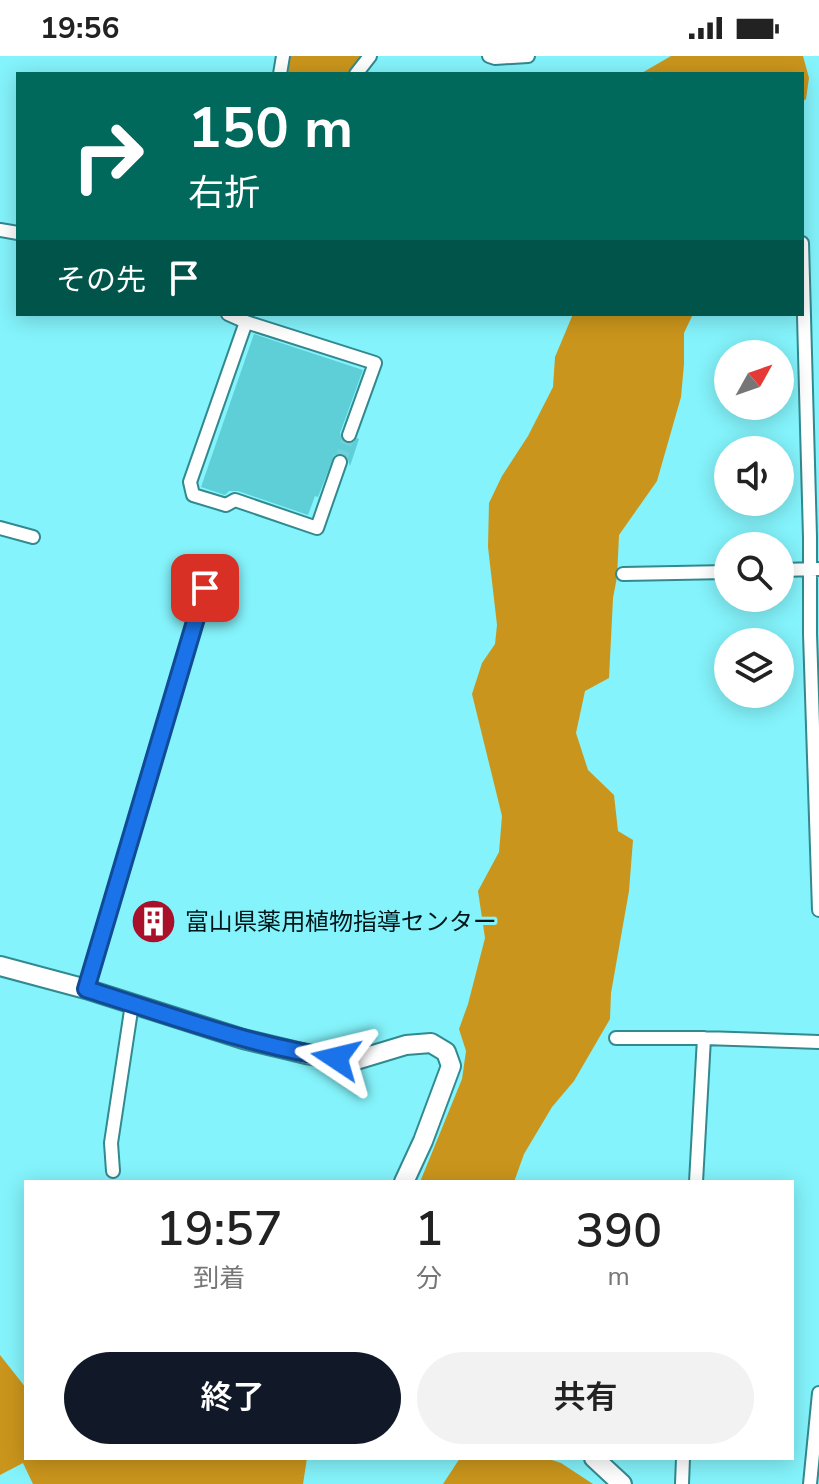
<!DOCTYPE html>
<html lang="ja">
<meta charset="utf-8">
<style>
body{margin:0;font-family:"Nunito Sans","Noto Sans JP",sans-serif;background:#f2f2f2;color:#222;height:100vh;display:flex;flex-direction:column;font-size:30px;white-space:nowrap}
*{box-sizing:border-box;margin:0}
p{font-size:26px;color:#767676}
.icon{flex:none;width:44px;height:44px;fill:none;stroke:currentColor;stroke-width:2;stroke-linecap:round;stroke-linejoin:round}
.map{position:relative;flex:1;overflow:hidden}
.panel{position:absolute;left:24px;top:1124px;width:770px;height:280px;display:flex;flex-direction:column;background:#fff;border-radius:0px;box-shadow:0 4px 20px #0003}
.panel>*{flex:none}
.hud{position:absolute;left:16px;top:16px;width:788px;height:244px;border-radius:0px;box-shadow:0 4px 20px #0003;background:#00695c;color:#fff;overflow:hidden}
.needle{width:52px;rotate:50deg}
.buttons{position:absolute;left:714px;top:284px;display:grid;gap:16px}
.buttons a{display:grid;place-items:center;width:80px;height:80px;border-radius:50%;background:#fff;box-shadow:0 4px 20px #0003;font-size:40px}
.pin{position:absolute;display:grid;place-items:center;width:68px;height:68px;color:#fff;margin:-34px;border-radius:16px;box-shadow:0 4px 12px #0006}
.me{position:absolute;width:88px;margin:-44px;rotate:280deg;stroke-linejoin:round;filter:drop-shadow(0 0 6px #0008)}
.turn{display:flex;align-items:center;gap:28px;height:168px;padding:0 40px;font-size:36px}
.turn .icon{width:104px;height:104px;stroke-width:2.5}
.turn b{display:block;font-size:56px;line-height:68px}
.then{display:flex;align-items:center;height:76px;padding:0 40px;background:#0003;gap:16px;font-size:30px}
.eta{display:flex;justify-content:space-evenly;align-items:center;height:136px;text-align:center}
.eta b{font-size:48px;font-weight:600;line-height:56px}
.cta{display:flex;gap:16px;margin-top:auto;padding:16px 40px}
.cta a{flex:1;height:92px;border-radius:48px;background:#111827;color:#fff;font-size:32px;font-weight:600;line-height:92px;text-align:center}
.cta a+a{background:#f2f2f2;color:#222}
.status{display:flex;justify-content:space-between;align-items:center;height:56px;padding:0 40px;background:#fff;direction:ltr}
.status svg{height:22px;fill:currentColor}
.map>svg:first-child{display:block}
</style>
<div class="status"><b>19:56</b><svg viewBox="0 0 49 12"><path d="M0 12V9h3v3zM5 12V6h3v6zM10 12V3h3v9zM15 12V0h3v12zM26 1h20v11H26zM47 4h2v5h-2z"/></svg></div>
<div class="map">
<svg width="819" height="1428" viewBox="0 0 819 1428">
<rect width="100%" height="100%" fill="#84f3fb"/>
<path fill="#ca951c" d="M289 0H363V18H288Z
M671 0H803L809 22 806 43 802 46V18H640Z
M573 258H693L684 277V308L681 341 657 425 619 479 617 521 613 542 609 622 585 635 576 677 588 714 614 739 618 775 633 784 629 835 611 937 610 963 574 1025 552 1051 524 1098 514 1126H420L462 1023 466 995 459 973 468 948 485 882 478 835 499 796 502 760 472 638 482 607 495 588 497 569 488 491 489 447 502 420 528 380 553 331 555 301Z
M0 1299 26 1332V1402H307L303 1428H33L23 1407 0 1419Z
M460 1402H546L561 1407 593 1428H443Z"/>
<path fill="#5fcfd7" d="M254 278 363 314 340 377 342 384 347 388H351L357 382 359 383 350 410 347 401 344 398 338 397 334 400 318 441 315 440 308 459 238 435H229L225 439 201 431Z
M148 844 172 852 161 888 137 880Z"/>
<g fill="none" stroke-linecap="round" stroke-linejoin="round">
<path stroke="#70d2d9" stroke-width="12" stroke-dasharray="12 6" stroke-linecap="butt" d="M340 406 349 379"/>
<defs>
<path id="street" d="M489 0 495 2 528 0
M280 18 283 0
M356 18 370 0
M0 174 18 177
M802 187 810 481V578L819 854
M228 258 246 266 375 307 349 379
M246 266 190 426 193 439 226 449 235 444 317 472 340 406
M0 472 33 481
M780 514 819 513
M623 518 728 516
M86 933 205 532
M616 982H704L819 986
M113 1115 111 1087 132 948
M696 1126 704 982
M682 1428 683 1402
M810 1428 819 1337"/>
<path id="secondary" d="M0 910 86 933 243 983 306 998 353 1005 406 989 431 987 446 996 451 1010 423 1085 404 1126
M594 1402 622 1428"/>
</defs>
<use href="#street" stroke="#32898f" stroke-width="16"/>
<use href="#secondary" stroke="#32898f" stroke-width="22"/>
<use href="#street" stroke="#fff" stroke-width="12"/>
<use href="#secondary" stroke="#fff" stroke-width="18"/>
</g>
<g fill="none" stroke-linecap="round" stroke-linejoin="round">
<defs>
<path id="route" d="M205 532 86 933C169 959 251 990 336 1002"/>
</defs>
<use href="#route" stroke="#114b97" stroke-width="20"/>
<use href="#route" stroke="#1a73e8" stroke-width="14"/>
</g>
<defs>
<symbol id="building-disc" viewBox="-11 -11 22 22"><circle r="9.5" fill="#a81129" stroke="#84f3fb"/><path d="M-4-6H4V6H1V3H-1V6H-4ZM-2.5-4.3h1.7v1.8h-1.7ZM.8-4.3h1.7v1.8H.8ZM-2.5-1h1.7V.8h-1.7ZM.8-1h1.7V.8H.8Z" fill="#fff"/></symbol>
</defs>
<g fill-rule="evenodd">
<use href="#building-disc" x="128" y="840" width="51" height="51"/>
</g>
<g text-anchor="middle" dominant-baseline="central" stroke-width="6" stroke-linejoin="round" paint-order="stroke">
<g font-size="24" fill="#001618" stroke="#84f3fb" text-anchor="start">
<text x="185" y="866">富山県薬用植物指導センター</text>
</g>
</g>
</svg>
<div class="buttons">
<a><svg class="needle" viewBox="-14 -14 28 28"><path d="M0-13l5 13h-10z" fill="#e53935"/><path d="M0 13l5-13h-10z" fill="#767676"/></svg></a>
<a><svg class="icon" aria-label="sound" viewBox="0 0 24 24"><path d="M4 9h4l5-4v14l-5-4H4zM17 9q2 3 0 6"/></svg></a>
<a><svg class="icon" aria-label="search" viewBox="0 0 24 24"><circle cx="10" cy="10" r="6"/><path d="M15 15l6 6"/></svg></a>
<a><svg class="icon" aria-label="layers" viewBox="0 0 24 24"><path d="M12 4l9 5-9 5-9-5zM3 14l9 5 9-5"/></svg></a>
</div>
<div class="pin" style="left:205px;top:532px;background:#d93025"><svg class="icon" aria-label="arrive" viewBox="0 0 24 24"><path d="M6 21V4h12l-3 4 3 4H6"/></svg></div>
<svg class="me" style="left:336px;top:1002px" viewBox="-20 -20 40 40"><path d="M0-17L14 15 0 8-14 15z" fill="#1a73e8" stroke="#fff" stroke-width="4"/></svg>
<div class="hud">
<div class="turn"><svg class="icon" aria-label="right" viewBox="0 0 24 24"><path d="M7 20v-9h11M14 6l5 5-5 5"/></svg><div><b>150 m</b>右折</div></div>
<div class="then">その先<svg class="icon" aria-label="arrive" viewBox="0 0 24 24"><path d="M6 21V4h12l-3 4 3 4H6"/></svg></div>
</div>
<section class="panel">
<div class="eta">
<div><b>19:57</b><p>到着</p></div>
<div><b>1</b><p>分</p></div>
<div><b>390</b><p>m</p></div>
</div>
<div class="cta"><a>終了</a><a>共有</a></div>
</section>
</div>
